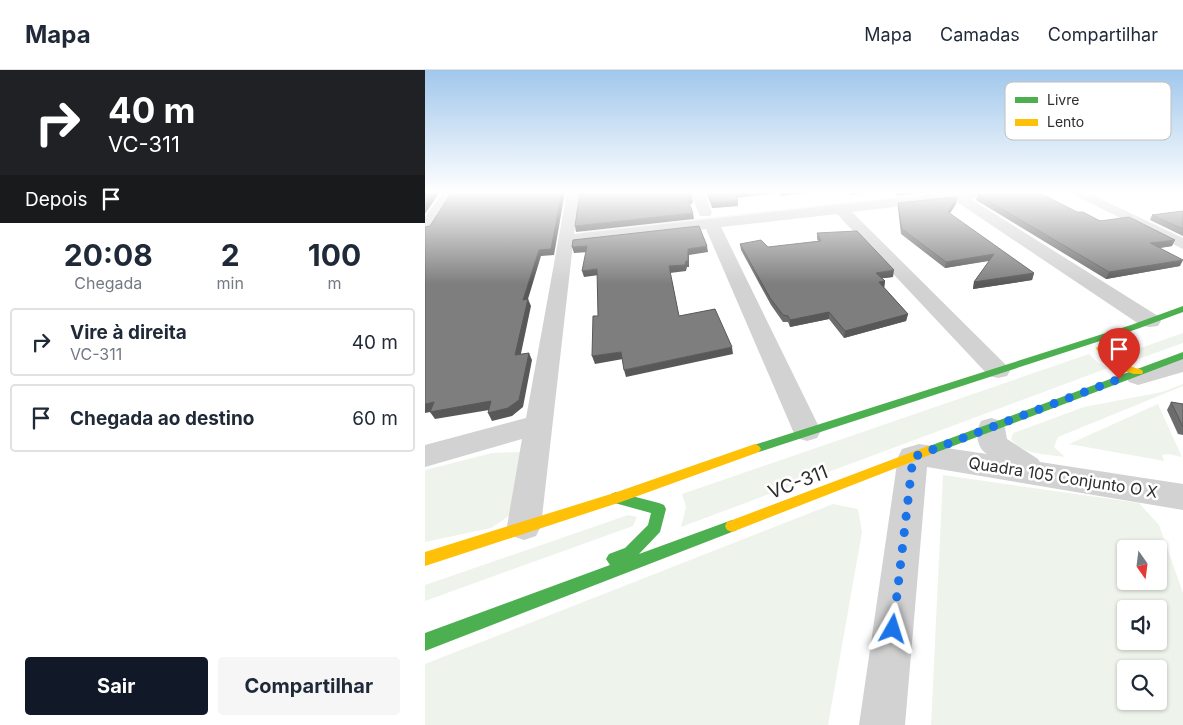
<!DOCTYPE html>
<html lang="pt">
<meta charset="utf-8">
<style>
body{margin:0;font-family:Inter,sans-serif;background:#f6f6f7;color:#1f2937;height:100vh;display:flex;flex-direction:column;font-size:19px;white-space:nowrap}
*{box-sizing:border-box;margin:0}
p{font-size:16px;color:#747a83}
.icon{flex:none;width:28px;height:28px;fill:none;stroke:currentColor;stroke-width:2;stroke-linecap:round;stroke-linejoin:round}
.map{position:relative;flex:1;overflow:hidden}
.sheet{display:flex;flex-direction:column;background:#fff;width:425px}
.sheet>*{flex:none}
.banner{background:#202124;color:#fff;overflow:hidden}
.needle{width:32px;rotate:166deg}
.controls{position:absolute;left:692px;top:470px;display:grid;gap:10px}
.controls a{display:grid;place-items:center;width:50px;height:50px;border-radius:5px;background:#fff;box-shadow:0 1px 4px #0004;font-size:25px}
.pin{position:absolute;display:grid;place-items:center;width:42px;height:42px;color:#fff;margin:-51px -21px;border-radius:50% 50% 50% 0;rotate:-45deg;box-shadow:0 0 5px #0007}
.pin .icon{rotate:45deg}
.me{position:absolute;width:55px;margin:-28px;rotate:6deg;stroke-linejoin:round;filter:drop-shadow(0 0 4px #0008)}
.turn{display:flex;align-items:center;gap:18px;height:105px;padding:0 25px;font-size:22px}
.turn .icon{width:65px;height:65px;stroke-width:2.5}
.turn b{display:block;font-size:35px;line-height:42px}
.then{display:flex;align-items:center;height:48px;padding:0 25px;background:#0003;gap:10px;font-size:19px}
.eta{display:flex;justify-content:space-evenly;align-items:center;height:85px;text-align:center}
.eta b{font-size:30px;font-weight:700;line-height:35px}
.primary-button{display:flex;gap:10px;margin-top:auto;padding:10px 25px}
.primary-button a{flex:1;height:58px;border-radius:5px;background:#111827;color:#fff;font-size:20px;font-weight:700;line-height:58px;text-align:center}
.primary-button a+a{background:#f6f6f7;color:#1f2937}
ul{padding:0;list-style:none}
li{display:flex;align-items:center;gap:15px;height:68px;margin:0 10px 8px;padding:0 15px;border:2px solid #e0e1e3;border-radius:5px}
li div{flex:1}
li b{display:block;font-size:19px}
li em{font-style:normal}
header{display:flex;align-items:center;gap:30px;box-sizing:border-box;height:70px;padding:0 25px;background:#fff;border-bottom:1px solid #e0e1e3}
header strong{font-size:24px}
nav{display:flex;gap:28px;margin-inline-start:auto;font-size:18px}
main{display:flex;flex:1;min-height:0}
.map>svg:first-child{display:block}
</style>
<header>
<strong>Mapa</strong>
<nav><a>Mapa</a><a>Camadas</a><a>Compartilhar</a></nav>
</header>
<main>
<section class="sheet">
<div class="banner">
<div class="turn"><svg class="icon" aria-label="right" viewBox="0 0 24 24"><path d="M7 20v-9h11M14 6l5 5-5 5"/></svg><div><b>40 m</b>VC-311</div></div>
<div class="then">Depois<svg class="icon" aria-label="arrive" viewBox="0 0 24 24"><path d="M6 21V4h12l-3 4 3 4H6"/></svg></div>
</div>
<div class="eta">
<div><b>20:08</b><p>Chegada</p></div>
<div><b>2</b><p>min</p></div>
<div><b>100</b><p>m</p></div>
</div>
<ul>
<li><svg class="icon" aria-label="right" viewBox="0 0 24 24"><path d="M7 20v-9h11M14 6l5 5-5 5"/></svg><div><b>Vire à direita</b><p>VC-311</p></div><em>40 m</em></li>
<li><svg class="icon" aria-label="arrive" viewBox="0 0 24 24"><path d="M6 21V4h12l-3 4 3 4H6"/></svg><div><b>Chegada ao destino</b></div><em>60 m</em></li>
</ul>
<div class="primary-button"><a>Sair</a><a>Compartilhar</a></div>
</section>
<div class="map">
<svg width="758" height="655" viewBox="0 0 758 655">
<rect width="100%" height="100%" fill="#fff"/>
<path fill="#eef4eb" fill-rule="evenodd" d="M515 122H550L156 164 160 161Z
M758 263V273L705 292 695 290 693 286Z
M664 284 672 292 683 298 256 457 261 437 257 424Z
M758 314V316L633 367 629 377 640 387C621 384 598 385 586 369L588 363 659 337 737 322Z
M733 334 757 387 743 384 737 385 739 391 644 374Z
M95 382 100 393 84 446 66 458 0 472V400L67 383Z
M518 405 714 433 734 455 758 523V655H506ZM701 479H734V511H701ZM701 539H734V571H701ZM701 599H734V631H701Z
M408 434 433 439 437 462 403 655H0V594Z
M203 445 212 447 208 456 0 531V515Z"/>
<g fill="none" stroke-linecap="round" stroke-linejoin="round">
<path fill="#d2d2d2" fill-rule="evenodd" d="M18 122H31L6 161 0 163V147Z
M142 122H156L149 164 527 122H574L568 126 546 129 733 246 736 251 733 256 725 257 717 256 529 130 427 142 582 296 585 301 582 306 573 308 564 306 412 144 296 157 396 361 392 368 382 371 372 368 368 361 281 159 148 174 116 456 111 466 99 470 87 466 82 456 97 369 0 397V375L101 348Z
M265 122H279L287 143 285 146H275Z
M643 122H661L758 168V179Z
M758 288V302L713 315 704 312 701 307 704 302Z
M566 348 576 351 580 358 582 369 613 389 615 392 758 414V440L502 397 480 655H434L473 387 477 379 494 374 562 384C551 377 550 362 556 351Z"/>
<path fill="#4caf50" fill-rule="evenodd" d="M758 236V242L712 259 334 382H326L324 379 326 376 706 255Z
M758 282V289L507 384H499L497 381 499 378Z
M191 422 234 433 239 435 241 439 235 462 214 484 307 450 312 452 314 456 312 460 0 581V563L185 495 181 489 184 484 200 478 223 455 226 443 186 432 184 428 186 424Z"/>
<path fill="#ffc107" fill-rule="evenodd" d="M699 260 702 261V265L681 279 689 291 717 300 718 302 717 304H709L681 295 671 278Z
M330 374 334 376 336 379 334 382 196 432 0 496V482L189 423Z
M503 376 507 378 509 381 507 384 307 462 302 460 300 456 302 452Z"/>
</g>
<path fill="#6c6c6c" d="M281 122H389L356 126 354 123 311 128 313 130V136L287 138Z
M553 125 652 142 747 176 734 178 755 196 681 209 551 130Z
M473 133 531 134 524 144 609 203 607 210 548 219 549 212 564 191 520 198 476 164 473 139Z
M758 141V166L725 150 727 145Z
M392 163 468 207 457 208 460 211 459 218 483 244 481 251 419 268 404 249 365 257 363 252H358L346 235 316 180 315 174 343 177 393 171 392 169Z
M746 332 758 334V365L753 364 742 340Z"/>
<path fill="#585858" d="M9 122H15L0 144V134Z
M137 122H140L129 185 116 186 103 229 106 236 94 293 90 285 98 230 114 180Z
M354 122 309 128 308 123 311 122Z
M356 122H389L356 126Z
M425 122H452L425 125Z
M471 122H506L471 126Z
M267 128 268 133 264 135 263 130Z
M532 128 531 134 522 148 523 142Z
M313 130V136L287 138V133Z
M268 143 269 149 151 162 150 156Z
M750 170 747 176 722 180 725 173Z
M162 176 164 182 149 183 147 177Z
M282 176 283 182 264 185V197H262L261 201 245 203 244 196 263 179Z
M569 184 567 190 520 198 521 192Z
M758 190 755 196 681 209 684 202Z
M172 199 174 205 159 207 157 201Z
M469 200 468 207 451 209V203Z
M609 203 607 210 548 219 549 212Z
M460 211 459 218 453 219 454 212Z
M404 242V249L365 257V250Z
M483 244 481 251 419 268 420 261Z
M307 277 308 284 201 307 199 300Z
M196 282 198 289 170 294 167 286Z
M104 283 107 290 98 337 87 346 67 351 63 343Z
M66 331 70 339 10 349 5 342 0 343V334L9 332Z"/>
<path fill="#7e7e7e" stroke="#585858" d="M0 122H9L0 134Z
M27 122H137L126 179 114 180 98 230 103 229 90 285 104 283 94 330 83 338 63 343 66 331 5 342 9 332 0 334V157L5 156Z
M155 122H265L267 128 263 130 268 143 150 156Z
M282 122H311L308 123 313 130 287 133Z
M568 122H613L652 142H658L675 151 704 147 750 170 725 173 758 190 684 202 553 125Z
M530 127 532 128 523 142 609 203 549 212 569 184 521 192 477 159 473 133Z
M758 141V159L727 145Z
M274 156 282 176 263 179V191H261L260 195 244 196 254 246 290 239 307 277 199 300 196 282 167 286 168 246H173L172 199 157 201 162 176 147 177 148 170Z
M432 161 469 200 451 203 460 211 454 212 483 244 420 261 404 242 365 250 363 246 358 245 345 228 315 174 336 170 343 177 396 171 392 163Z
M746 332 758 334V357Z"/>
<linearGradient id="sky" x2="0" y2="1"><stop stop-color="#a1c7ec"/><stop offset="0.57" stop-color="#fff"/><stop offset="1" stop-color="#fff" stop-opacity="0"/></linearGradient>
<rect width="758" height="214" fill="url(#sky)"/>
<g fill="none" stroke-linecap="round" stroke-linejoin="round">
<path stroke="#1a73e8" stroke-width="9" stroke-dasharray="0 16.2" d="M468 559 488 387 694 309"/>
</g>
<g text-anchor="middle" dominant-baseline="central" stroke-width="5" stroke-linejoin="round" paint-order="stroke">
<g font-size="16" fill="#2d2d2d" stroke="#fff">
<text transform="translate(638 407) rotate(9)">Quadra 105 Conjunto O X</text>
</g>
<g font-size="19" fill="#2d2d2d" stroke="#fff">
<text transform="translate(373 412) rotate(-21)">VC-311</text>
</g>
</g>
<rect x="580" y="12" width="166" height="58" rx="8" fill="#fff" stroke="#c0c0c0" stroke-width="1"/>
<rect x="590" y="27" width="23" height="6" fill="#4caf50"/>
<rect x="590" y="49" width="23" height="7" fill="#ffc107"/>
<g font-size="14" fill="#2d2d2d">
<text x="622" y="35">Livre</text>
<text x="622" y="57">Lento</text>
</g>
</svg>
<div class="controls">
<a><svg class="needle" viewBox="-14 -14 28 28"><path d="M0-13l5 13h-10z" fill="#e53935"/><path d="M0 13l5-13h-10z" fill="#747a83"/></svg></a>
<a><svg class="icon" aria-label="sound" viewBox="0 0 24 24"><path d="M4 9h4l5-4v14l-5-4H4zM17 9q2 3 0 6"/></svg></a>
<a><svg class="icon" aria-label="search" viewBox="0 0 24 24"><circle cx="10" cy="10" r="6"/><path d="M15 15l6 6"/></svg></a>
</div>
<div class="pin" style="left:694px;top:309px;background:#d93025"><svg class="icon" aria-label="arrive" viewBox="0 0 24 24"><path d="M6 21V4h12l-3 4 3 4H6"/></svg></div>
<svg class="me" style="left:468px;top:559px" viewBox="-20 -20 40 40"><path d="M0-17L14 15 0 8-14 15z" fill="#1a73e8" stroke="#fff" stroke-width="4"/></svg>
</div>
</main>
